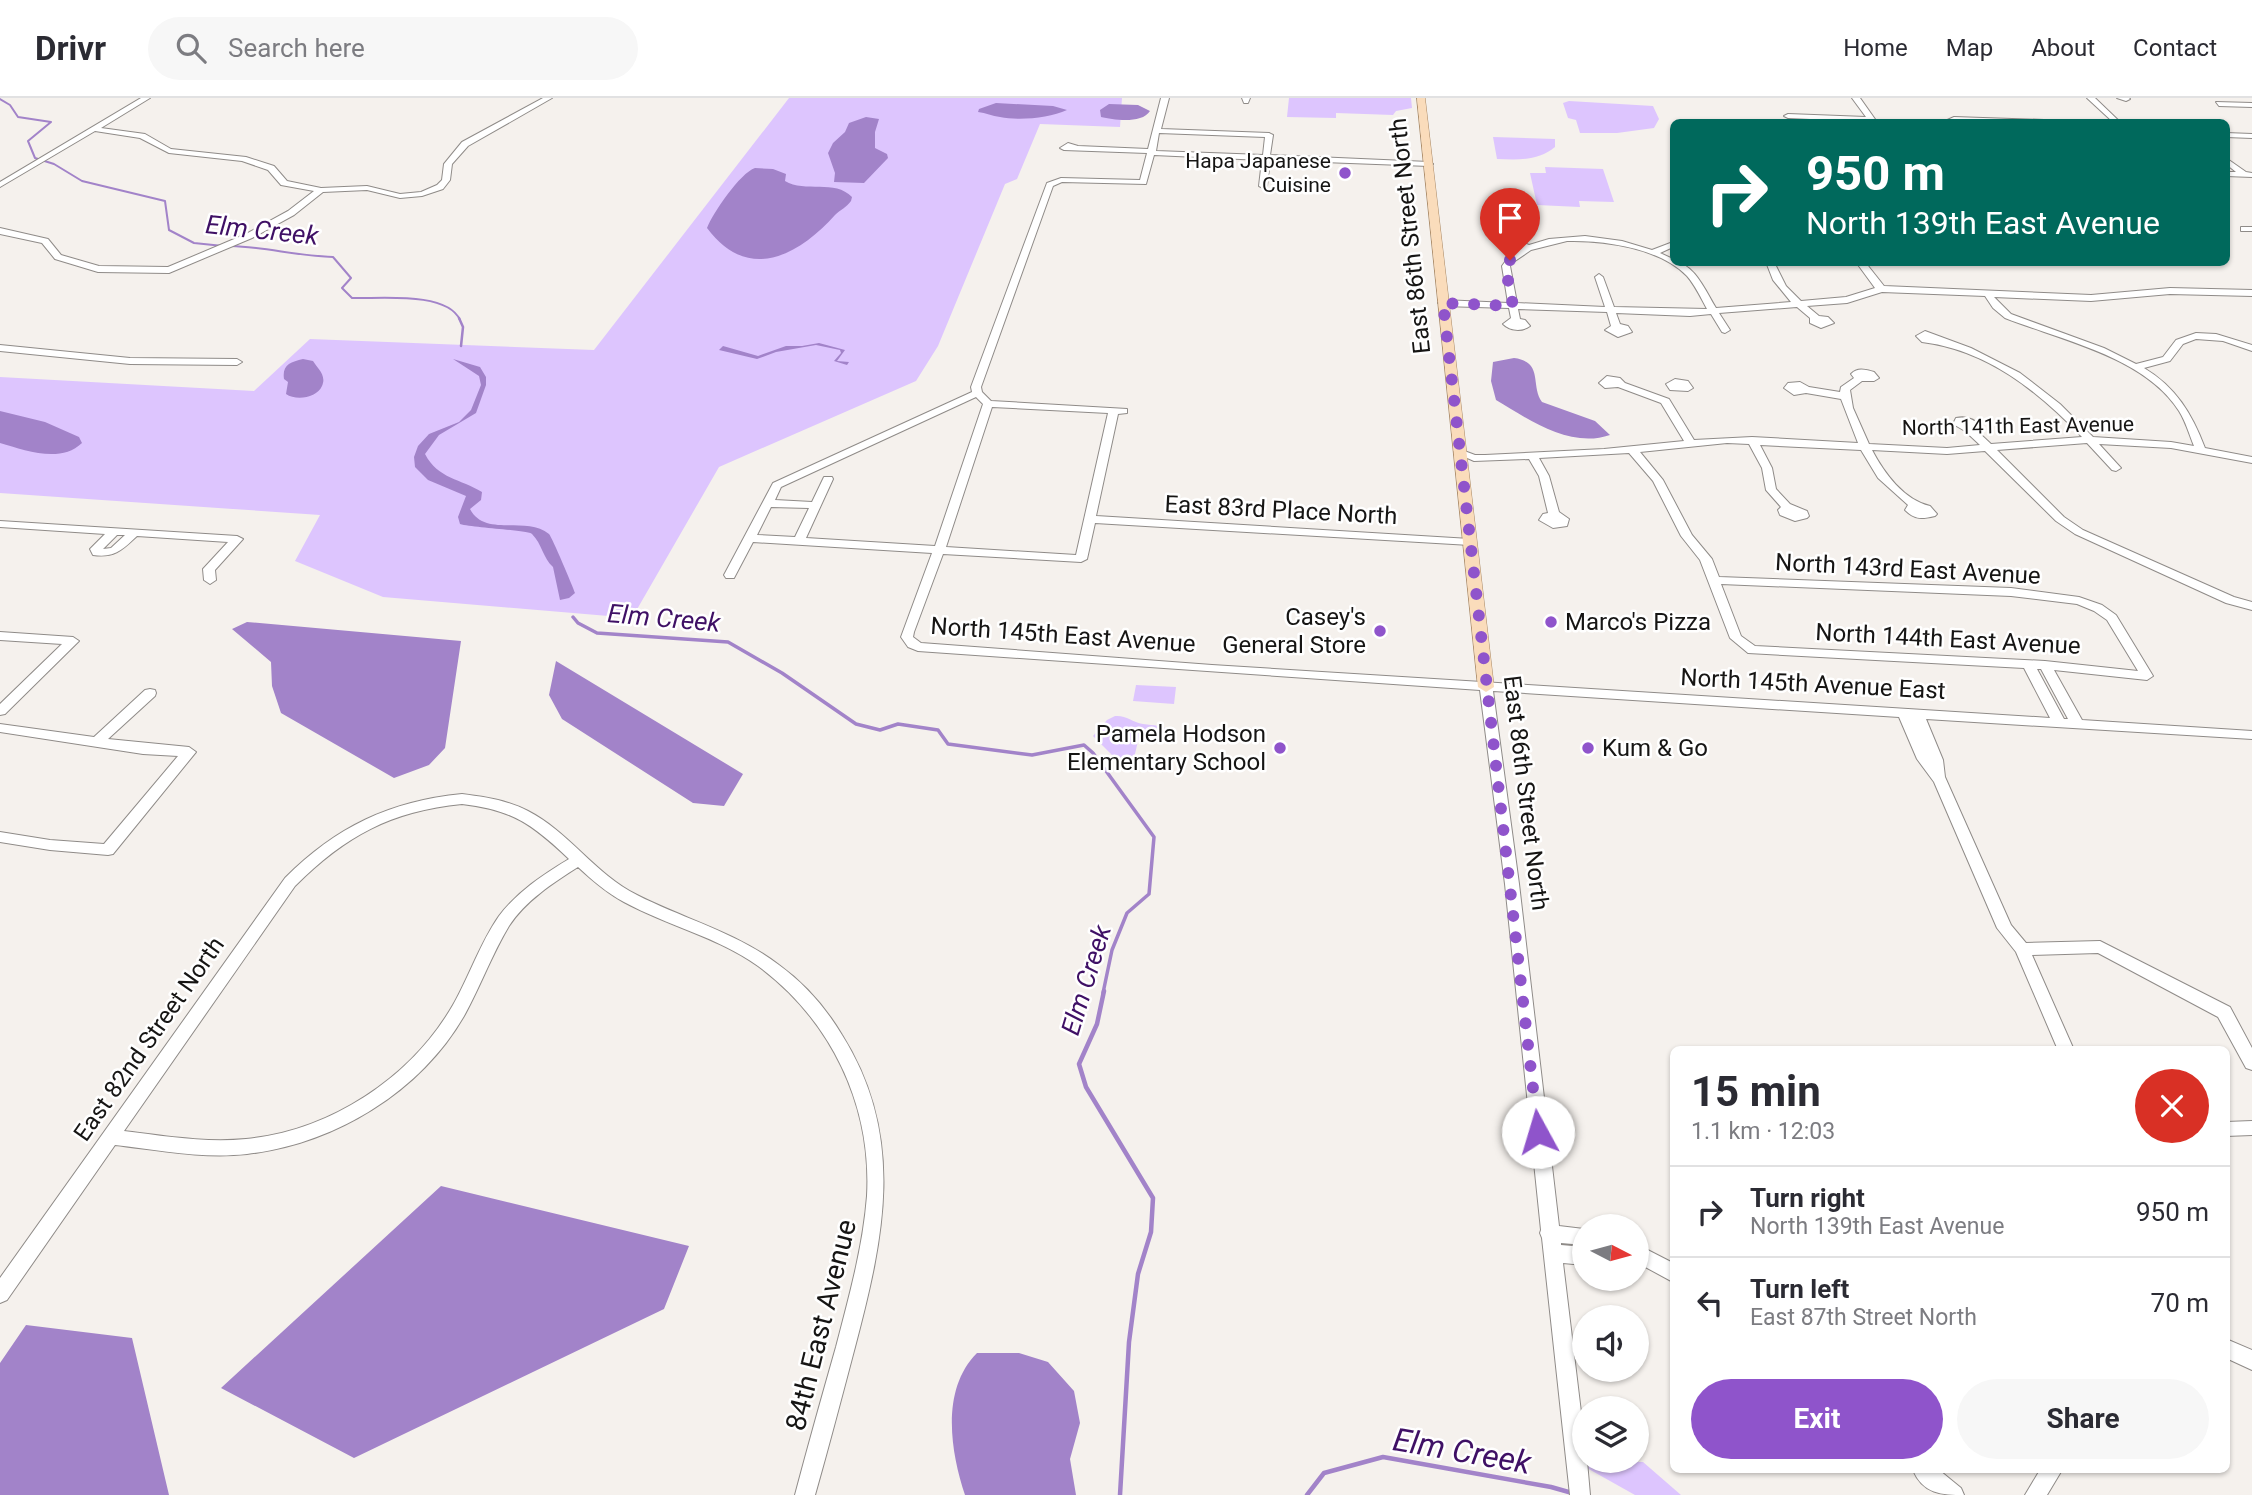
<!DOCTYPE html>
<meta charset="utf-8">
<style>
body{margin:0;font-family:Roboto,sans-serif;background:#f7f7f7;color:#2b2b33;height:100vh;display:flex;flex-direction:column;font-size:26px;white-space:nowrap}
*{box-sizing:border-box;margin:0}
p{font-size:23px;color:#7c7c81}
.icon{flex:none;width:38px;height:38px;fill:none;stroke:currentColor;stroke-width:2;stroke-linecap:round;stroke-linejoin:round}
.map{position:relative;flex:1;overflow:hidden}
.side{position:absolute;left:1670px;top:948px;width:560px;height:427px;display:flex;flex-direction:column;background:#fff;border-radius:10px;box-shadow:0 2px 5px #0004}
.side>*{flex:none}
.top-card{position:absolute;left:1670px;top:21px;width:560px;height:147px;border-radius:10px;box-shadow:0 2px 5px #0004;background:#00695c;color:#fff;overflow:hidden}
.needle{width:46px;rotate:96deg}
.buttons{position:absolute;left:1572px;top:1116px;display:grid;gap:14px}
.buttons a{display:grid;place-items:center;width:77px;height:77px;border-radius:50%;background:#fff;box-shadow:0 2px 5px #0004;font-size:35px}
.pin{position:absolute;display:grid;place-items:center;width:60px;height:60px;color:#fff;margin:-72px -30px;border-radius:50% 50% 50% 0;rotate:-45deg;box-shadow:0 0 7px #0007}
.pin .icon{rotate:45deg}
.me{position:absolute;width:77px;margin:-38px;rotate:354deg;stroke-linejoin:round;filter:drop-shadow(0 0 5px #0008)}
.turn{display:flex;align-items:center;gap:24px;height:147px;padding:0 21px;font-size:32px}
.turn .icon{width:91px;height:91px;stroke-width:2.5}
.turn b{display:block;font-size:49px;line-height:60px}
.round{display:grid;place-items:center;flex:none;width:74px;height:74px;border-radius:37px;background:#f7f7f7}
.head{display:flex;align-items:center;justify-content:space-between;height:119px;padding:0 21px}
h1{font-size:42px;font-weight:700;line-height:52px}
.button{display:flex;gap:14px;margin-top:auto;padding:14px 21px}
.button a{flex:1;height:80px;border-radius:42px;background:#8f54cb;color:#fff;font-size:28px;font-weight:700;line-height:80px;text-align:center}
.button a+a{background:#f7f7f7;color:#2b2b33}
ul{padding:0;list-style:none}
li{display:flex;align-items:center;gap:21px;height:91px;padding:0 21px;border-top:2px solid #e1e1e2}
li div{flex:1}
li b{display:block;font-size:26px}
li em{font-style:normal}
header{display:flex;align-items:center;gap:42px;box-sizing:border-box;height:98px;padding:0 35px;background:#fff;border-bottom:2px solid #e1e1e2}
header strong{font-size:33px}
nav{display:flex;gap:38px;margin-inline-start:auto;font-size:24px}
.search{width:490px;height:63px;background:#f7f7f7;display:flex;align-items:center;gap:18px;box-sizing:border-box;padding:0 24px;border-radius:38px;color:#7c7c81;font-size:26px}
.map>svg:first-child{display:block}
</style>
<header>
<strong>Drivr</strong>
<div class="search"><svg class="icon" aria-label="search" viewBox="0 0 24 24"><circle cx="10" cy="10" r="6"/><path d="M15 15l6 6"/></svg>Search here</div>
<nav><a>Home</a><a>Map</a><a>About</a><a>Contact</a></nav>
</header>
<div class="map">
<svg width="2252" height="1397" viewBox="0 0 2252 1397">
<rect width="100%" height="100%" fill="#f5f1ed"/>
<path fill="#ddc5fe" d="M789 0H1122L1120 29 1040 26 1017 81 1005 86 938 248 916 283 719 369 632 520 383 499 295 463 320 417 0 395V279L254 293 310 241 594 252Z
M1289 0H1411L1412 10 1396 13 1393 17 1336 15V20L1287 19Z
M1569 3 1653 8 1659 21 1654 30 1617 35H1580L1576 22 1568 20 1563 5Z
M1493 39 1555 41V49C1538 63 1518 62 1497 61Z
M1545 69 1603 71 1614 104 1579 103 1580 109 1537 107 1530 75H1546Z
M1136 587 1176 589 1174 606 1133 603Z
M1115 618C1126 617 1132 624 1143 626 1155 628 1160 626 1170 633L1166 643 1139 639 1134 660 1117 662 1093 638 1107 622Z
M1586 1363 1643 1364 1681 1397H1635L1585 1369Z"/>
<path fill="#a283c9" d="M996 5 1053 8 1067 12C1049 20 1020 23 1000 19 992 18 986 15 978 14L979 11Z
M1109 6 1138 7 1150 13C1142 26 1114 22 1101 19L1100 12Z
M866 19 879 21 875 34V50L887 56 888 60 864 85 834 84 835 75 828 55 833 45 845 34 849 25Z
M755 70 773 71 786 76 785 83C805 95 835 81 852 99L851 103C847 109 840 112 835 117 798 158 748 185 707 130 713 115 740 75 755 70Z
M819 245 845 252 837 263 849 264 847 267 834 263 841 255 840 252 816 247 776 254 757 261 719 252 723 248 758 258 786 248H802Z
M1514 260C1544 264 1530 287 1542 304L1595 323 1610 337C1570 351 1528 321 1496 302L1491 283 1493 264Z
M303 261 313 263C317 270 327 277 322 288 317 300 296 303 286 296L288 284 284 281C282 267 290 264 303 261Z
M453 261 480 269 486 279V287L476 315 439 337 425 356C438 381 461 381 482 394L481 402 470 411C485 440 526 417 549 436 552 439 573 489 575 495L569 500 560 502 553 469C543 460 542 446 532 436 528 432 474 430 460 426L458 419 466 398 428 382 415 369 414 359 418 348 429 336 459 324 471 312 481 287 479 278Z
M0 313 45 324 79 339 82 345C60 366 25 352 0 345Z
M247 524 461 543 445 650 429 667 394 680 281 615 272 588 271 564 232 531Z
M556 563 743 676 724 708 693 705 562 621 549 597Z
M441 1088 689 1148 664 1211 354 1360 221 1290Z
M26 1227 132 1240 169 1397H0V1265Z
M977 1255H1019L1048 1264 1074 1293 1080 1325 1070 1361 1076 1397H965C950 1352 941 1291 977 1255Z"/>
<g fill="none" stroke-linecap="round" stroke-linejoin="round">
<path stroke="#a283c9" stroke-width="2" d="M0 1 10 7 18 19 51 24 28 43 35 60 54 66 82 83 165 103 169 132 194 145 223 148
M231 148C265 149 298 158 333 159L351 180 342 190 352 200C379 201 447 193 460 222"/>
<path stroke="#a283c9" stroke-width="2.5" d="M459 220 463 229 461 248"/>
<path stroke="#a283c9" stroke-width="3.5" d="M573 519 578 525 597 535 728 544 782 575 856 626 880 632 898 626 938 632 948 646 1032 657 1084 647 1093 655 1154 739 1149 796 1127 815 1112 852 1103 895"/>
<path stroke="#a283c9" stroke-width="4.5" d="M1104 893 1097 926 1079 966 1086 989 1153 1100 1151 1134 1138 1176 1129 1244 1120 1397
M1307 1397 1324 1375 1383 1359 1551 1389 1579 1397"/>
<defs>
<path id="minor" d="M141 0H150L101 30 145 36 171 51 246 59 274 68 287 83 321 90 367 88 400 96 421 94 437 87 442 82 444 66 462 44 543 0H552L468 48 452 66 450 82 443 91 422 98 400 100 367 92 323 94 294 117 252 140 169 175 98 174 55 161 42 145 0 136V130L48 141 61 157 99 168 168 169 246 136 288 113 314 93 281 87 268 72 242 63 169 55 140 40 95 33 0 89V84Z
M1161 0H1169L1161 31 1269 35 1273 37 1270 57 1429 64 1433 66 1429 68 1270 62 1267 88 1263 90 1259 88 1262 62 1154 57 1146 86 1062 84 1053 88 981 289 982 294 991 303 1127 311V315L1118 316 1096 418 1470 441 1476 444 1470 447 1095 425 1087 461 1081 464 943 456 914 534 913 539 921 545 1212 567 2050 620 2024 570 1748 555 1730 540 1700 462 1681 438 1653 383 1629 355 1539 360 1549 378 1559 414 1569 421 1567 428 1553 430 1539 422 1543 416 1548 415 1539 378 1529 361 1474 363 1454 354 1459 351 1475 357H1485L1604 351 1684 343 1661 305 1618 289 1605 290 1599 285 1607 278 1620 280 1625 285 1669 301 1694 342 1752 339 1858 345 1841 301 1806 295 1794 297 1784 290 1788 285 1800 284 1809 289 1840 294 1841 289 1854 280 1851 276C1858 269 1866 272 1874 274L1879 280 1874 283H1862L1850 292 1853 310 1869 346 1947 350 1980 347 1965 333 1953 326 1956 320C1966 318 1975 321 1981 329L1976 332 1991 346 2082 339C2038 293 1987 252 1922 244L1916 238 1925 233 1971 250 2020 275 2060 306 2093 339 2171 344 2194 348C2189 336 2186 324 2179 313 2145 259 2061 242 2005 220L1993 210 1985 198 1882 194 1847 205 1807 208 1819 218 1828 219 1834 225 1821 230 1810 225V220L1797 209 1719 215 1730 232 1725 235 1722 234 1711 216 1690 218 1616 215 1620 226 1628 228 1632 234 1618 239 1605 232 1611 228 1607 214 1518 211 1520 221 1525 222 1530 228C1522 234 1510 233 1503 226L1511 220 1509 210 1443 208 1438 205 1443 202 1508 205 1502 168 1510 157 1522 150 1499 141 1498 139 1502 136 1529 147 1549 141 1585 138 1622 143 1652 152 1673 144V149L1660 155 1673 161V164C1694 164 1706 194 1716 210L1791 204 1773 182 1766 164H1774L1786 188 1801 203 1846 199 1875 190 1856 164H1865L1884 188 2091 197 2170 190 2252 192V198L2170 196 2091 203 1994 199 2011 216 2104 250 2136 266 2163 259 2176 242 2196 235 2216 236 2252 247V253L2223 243 2196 241 2183 246 2170 263 2144 270C2176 289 2192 316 2205 350L2252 359V365L2171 350 2099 346 2121 370 2116 373 2112 372 2087 345 1997 352 2064 419 2083 432 2234 499 2252 504V512L2226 505 2075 436 2056 423 1985 353 1947 356 1872 352C1884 375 1904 402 1930 408L1937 416 1935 418C1922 421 1915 422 1905 412L1908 407 1878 380 1861 352 1760 347 1772 370 1776 391 1790 406 1807 413 1809 418 1807 420 1795 423 1780 417 1778 412 1781 409 1766 392 1762 370 1749 346 1727 345 1640 354 1663 382 1692 437 1712 461 1719 479 2011 490 2079 499 2102 507 2116 517 2153 578 2147 582 2054 572 2082 622 2252 633V641L1926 621 1943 662 1945 679 2011 827 2026 845 2100 843 2230 909 2252 950V972L2246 970 2218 919 2098 855 2032 857 2074 952H2058L2016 854 1997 830 1934 684 1917 661 1899 619 1493 593 1519 786 1559 1128 1584 1131V1147L1561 1145V1147L1584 1149V1167L1563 1165 1584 1339V1363H1587L1590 1397H1570L1542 1140 1540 1135 1541 1132 1505 786 1480 592 918 553 908 549 901 539 932 455 753 444 734 480H726L724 477 773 385 972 294 971 289 1047 85 1061 80 1140 82 1147 55 1064 52 1060 50 1068 45 1078 48 1148 51ZM1159 35 1265 39 1263 57 1156 53ZM1567 143C1604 142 1660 150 1687 178 1695 187 1701 200 1707 211L1614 209 1603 179 1599 176 1595 179 1605 209 1517 205 1510 168 1512 165 1531 152ZM976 299 983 306 935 448 806 440 833 381 832 379H824L812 404 775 402 781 389ZM992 309 1108 315 1076 457 946 449ZM771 409 809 410 795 439 757 437ZM1721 486 2011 498 2077 506 2094 513 2107 522 2138 573 2045 563 1755 548 1741 538ZM2037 571H2041L2068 621H2064Z
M1242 0H1250L1248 5H1244Z
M1852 0H1860L1877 24 1788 20 1784 18 1788 16 1866 19Z
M2087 0H2095L2120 24H2113Z
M2117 0H2129L2130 1 2126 3Z
M2216 4 2252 5V9L2219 8Z
M1954 19 2044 22 2048 24H1943Z
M2226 35 2252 36V40L2226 39Z
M2226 60 2246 74 2252 75V79L2226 78V74H2236L2226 66Z
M2241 129H2252V133H2241Z
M0 247 130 260 237 261 242 264 237 267 130 266 0 253Z
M1675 281 1688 283 1693 290 1688 293 1670 292 1666 286Z
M0 423 237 438 243 441 215 472 216 482 210 486 204 482 203 471 228 444 137 438C122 452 115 460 93 457L90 451 105 436 0 429ZM117 437H125L111 450 103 451Z
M0 534 73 539 79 543 5 616 0 617V606L62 546 0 542Z
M150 591 155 592 156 595 155 598 108 641 189 649 196 654 113 756 108 757 50 752 0 744V734L50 742 104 746 178 658 143 656 0 634V626L94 639 145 592Z
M462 696C485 699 507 702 528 713 569 734 595 776 637 797 684 821 736 834 779 867 804 885 826 910 842 937 906 1039 884 1139 855 1249 842 1298 829 1348 815 1397H795C808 1348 822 1298 836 1249 849 1199 863 1149 867 1098 872 1007 831 922 758 868 718 839 668 828 624 804 607 795 592 782 578 769 553 785 525 803 509 828 492 856 480 889 464 918 420 994 335 1046 247 1056 203 1061 158 1052 115 1047L7 1202 0 1205V1180L285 780C336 729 390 703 462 696ZM462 706C513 712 532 726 569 761 544 776 517 794 499 818 480 845 469 879 453 907 411 980 330 1033 246 1041 205 1045 165 1038 124 1033L295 788C345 738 391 713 462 706Z
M2252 1023V1037L2226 1038V1024Z
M1636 1146 1673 1165V1184L1636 1164Z
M2226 1241 2252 1252V1272L2226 1260Z
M1913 1372H1939L1961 1390 1964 1397C1942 1397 1923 1396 1913 1372Z
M2040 1372H2062L2047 1397H2025Z"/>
<path id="major" d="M1417 0H1425L1494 589 1486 594 1478 589Z"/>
</defs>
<use href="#minor" stroke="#8f8b88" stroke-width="2"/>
<use href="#major" stroke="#a88763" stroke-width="1"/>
<use href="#minor" fill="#fff" fill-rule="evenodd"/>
<use href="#major" fill="#fadcbb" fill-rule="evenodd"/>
</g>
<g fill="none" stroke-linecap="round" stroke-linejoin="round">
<path stroke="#8f54cb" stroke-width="12" stroke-dasharray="0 21.6" d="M1510 162 1506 172 1513 208 1443 205 1538 1034"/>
</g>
<g fill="#8f54cb" stroke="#fff" stroke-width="2.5">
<circle cx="1345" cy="75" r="7"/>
<circle cx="1551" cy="524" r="7"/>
<circle cx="1380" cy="533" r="7"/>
<circle cx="1280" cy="650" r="7"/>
<circle cx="1588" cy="650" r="7"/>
</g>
<g text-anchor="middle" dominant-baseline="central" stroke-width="5" stroke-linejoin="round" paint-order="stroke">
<g font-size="21" fill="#161514" stroke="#fff" text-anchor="end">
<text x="1331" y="63">Hapa Japanese<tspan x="1331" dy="24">Cuisine</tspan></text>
</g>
<g font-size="21" fill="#161514" stroke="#fff">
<text transform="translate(2018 328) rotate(-1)">North 141th East Avenue</text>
</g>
<g font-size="24" fill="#161514" stroke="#fff">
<text transform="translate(1410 138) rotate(-96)">East 86th Street North</text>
<text transform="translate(1281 412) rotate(3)">East 83rd Place North</text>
<text transform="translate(1908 471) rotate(3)">North 143rd East Avenue</text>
<text transform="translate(1063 537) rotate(4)">North 145th East Avenue</text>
<text transform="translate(1948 541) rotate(3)">North 144th East Avenue</text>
<text transform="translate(1813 586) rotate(3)">North 145th Avenue East</text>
<text transform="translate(1526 695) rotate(83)">East 86th Street North</text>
<text transform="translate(149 941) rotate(-55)">East 82nd Street North</text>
</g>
<g font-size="24" fill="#161514" stroke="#fff" text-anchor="end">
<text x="1366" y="519">Casey's<tspan x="1366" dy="28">General Store</tspan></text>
<text x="1565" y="524" text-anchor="start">Marco's Pizza</text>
<text x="1266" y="636">Pamela Hodson<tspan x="1266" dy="28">Elementary School</tspan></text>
<text x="1602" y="650" text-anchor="start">Kum &amp; Go</text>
</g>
<g font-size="26" font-style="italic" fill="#3f1065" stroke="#fff">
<text transform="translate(262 132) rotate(6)">Elm Creek</text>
<text transform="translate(664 520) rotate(5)">Elm Creek</text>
<text transform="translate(1086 882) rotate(-73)">Elm Creek</text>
</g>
<g font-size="28" fill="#161514" stroke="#fff">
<text transform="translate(821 1227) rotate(-76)">84th East Avenue</text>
</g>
<g font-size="32" font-style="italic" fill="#3f1065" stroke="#fff">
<text transform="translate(1462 1353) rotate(10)">Elm Creek</text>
</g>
</g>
</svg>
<div class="buttons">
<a><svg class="needle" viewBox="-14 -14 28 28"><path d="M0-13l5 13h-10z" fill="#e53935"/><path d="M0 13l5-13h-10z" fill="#7c7c81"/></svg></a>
<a><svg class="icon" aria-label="sound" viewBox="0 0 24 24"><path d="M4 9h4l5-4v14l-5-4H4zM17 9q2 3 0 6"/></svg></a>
<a><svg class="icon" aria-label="layers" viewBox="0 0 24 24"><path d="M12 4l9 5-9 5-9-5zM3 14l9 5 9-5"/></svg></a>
</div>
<div class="pin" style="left:1510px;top:162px;background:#d93025"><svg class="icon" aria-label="arrive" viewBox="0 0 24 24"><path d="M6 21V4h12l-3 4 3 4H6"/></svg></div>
<svg class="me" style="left:1538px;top:1034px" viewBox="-20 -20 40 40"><circle r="19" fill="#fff"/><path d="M0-13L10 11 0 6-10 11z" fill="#8f54cb"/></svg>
<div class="top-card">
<div class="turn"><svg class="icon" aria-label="right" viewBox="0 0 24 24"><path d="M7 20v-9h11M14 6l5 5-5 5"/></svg><div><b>950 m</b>North 139th East Avenue</div></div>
</div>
<section class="side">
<div class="head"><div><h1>15 min</h1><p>1.1 km · 12:03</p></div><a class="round" style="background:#d93025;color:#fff"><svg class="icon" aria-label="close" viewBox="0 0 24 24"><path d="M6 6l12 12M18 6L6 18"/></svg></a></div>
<ul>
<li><svg class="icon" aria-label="right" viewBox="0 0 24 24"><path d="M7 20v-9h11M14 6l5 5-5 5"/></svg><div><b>Turn right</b><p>North 139th East Avenue</p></div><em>950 m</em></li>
<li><svg class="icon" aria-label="left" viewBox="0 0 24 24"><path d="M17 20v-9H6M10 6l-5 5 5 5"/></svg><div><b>Turn left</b><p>East 87th Street North</p></div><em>70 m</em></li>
</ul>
<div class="button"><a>Exit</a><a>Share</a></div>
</section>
</div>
